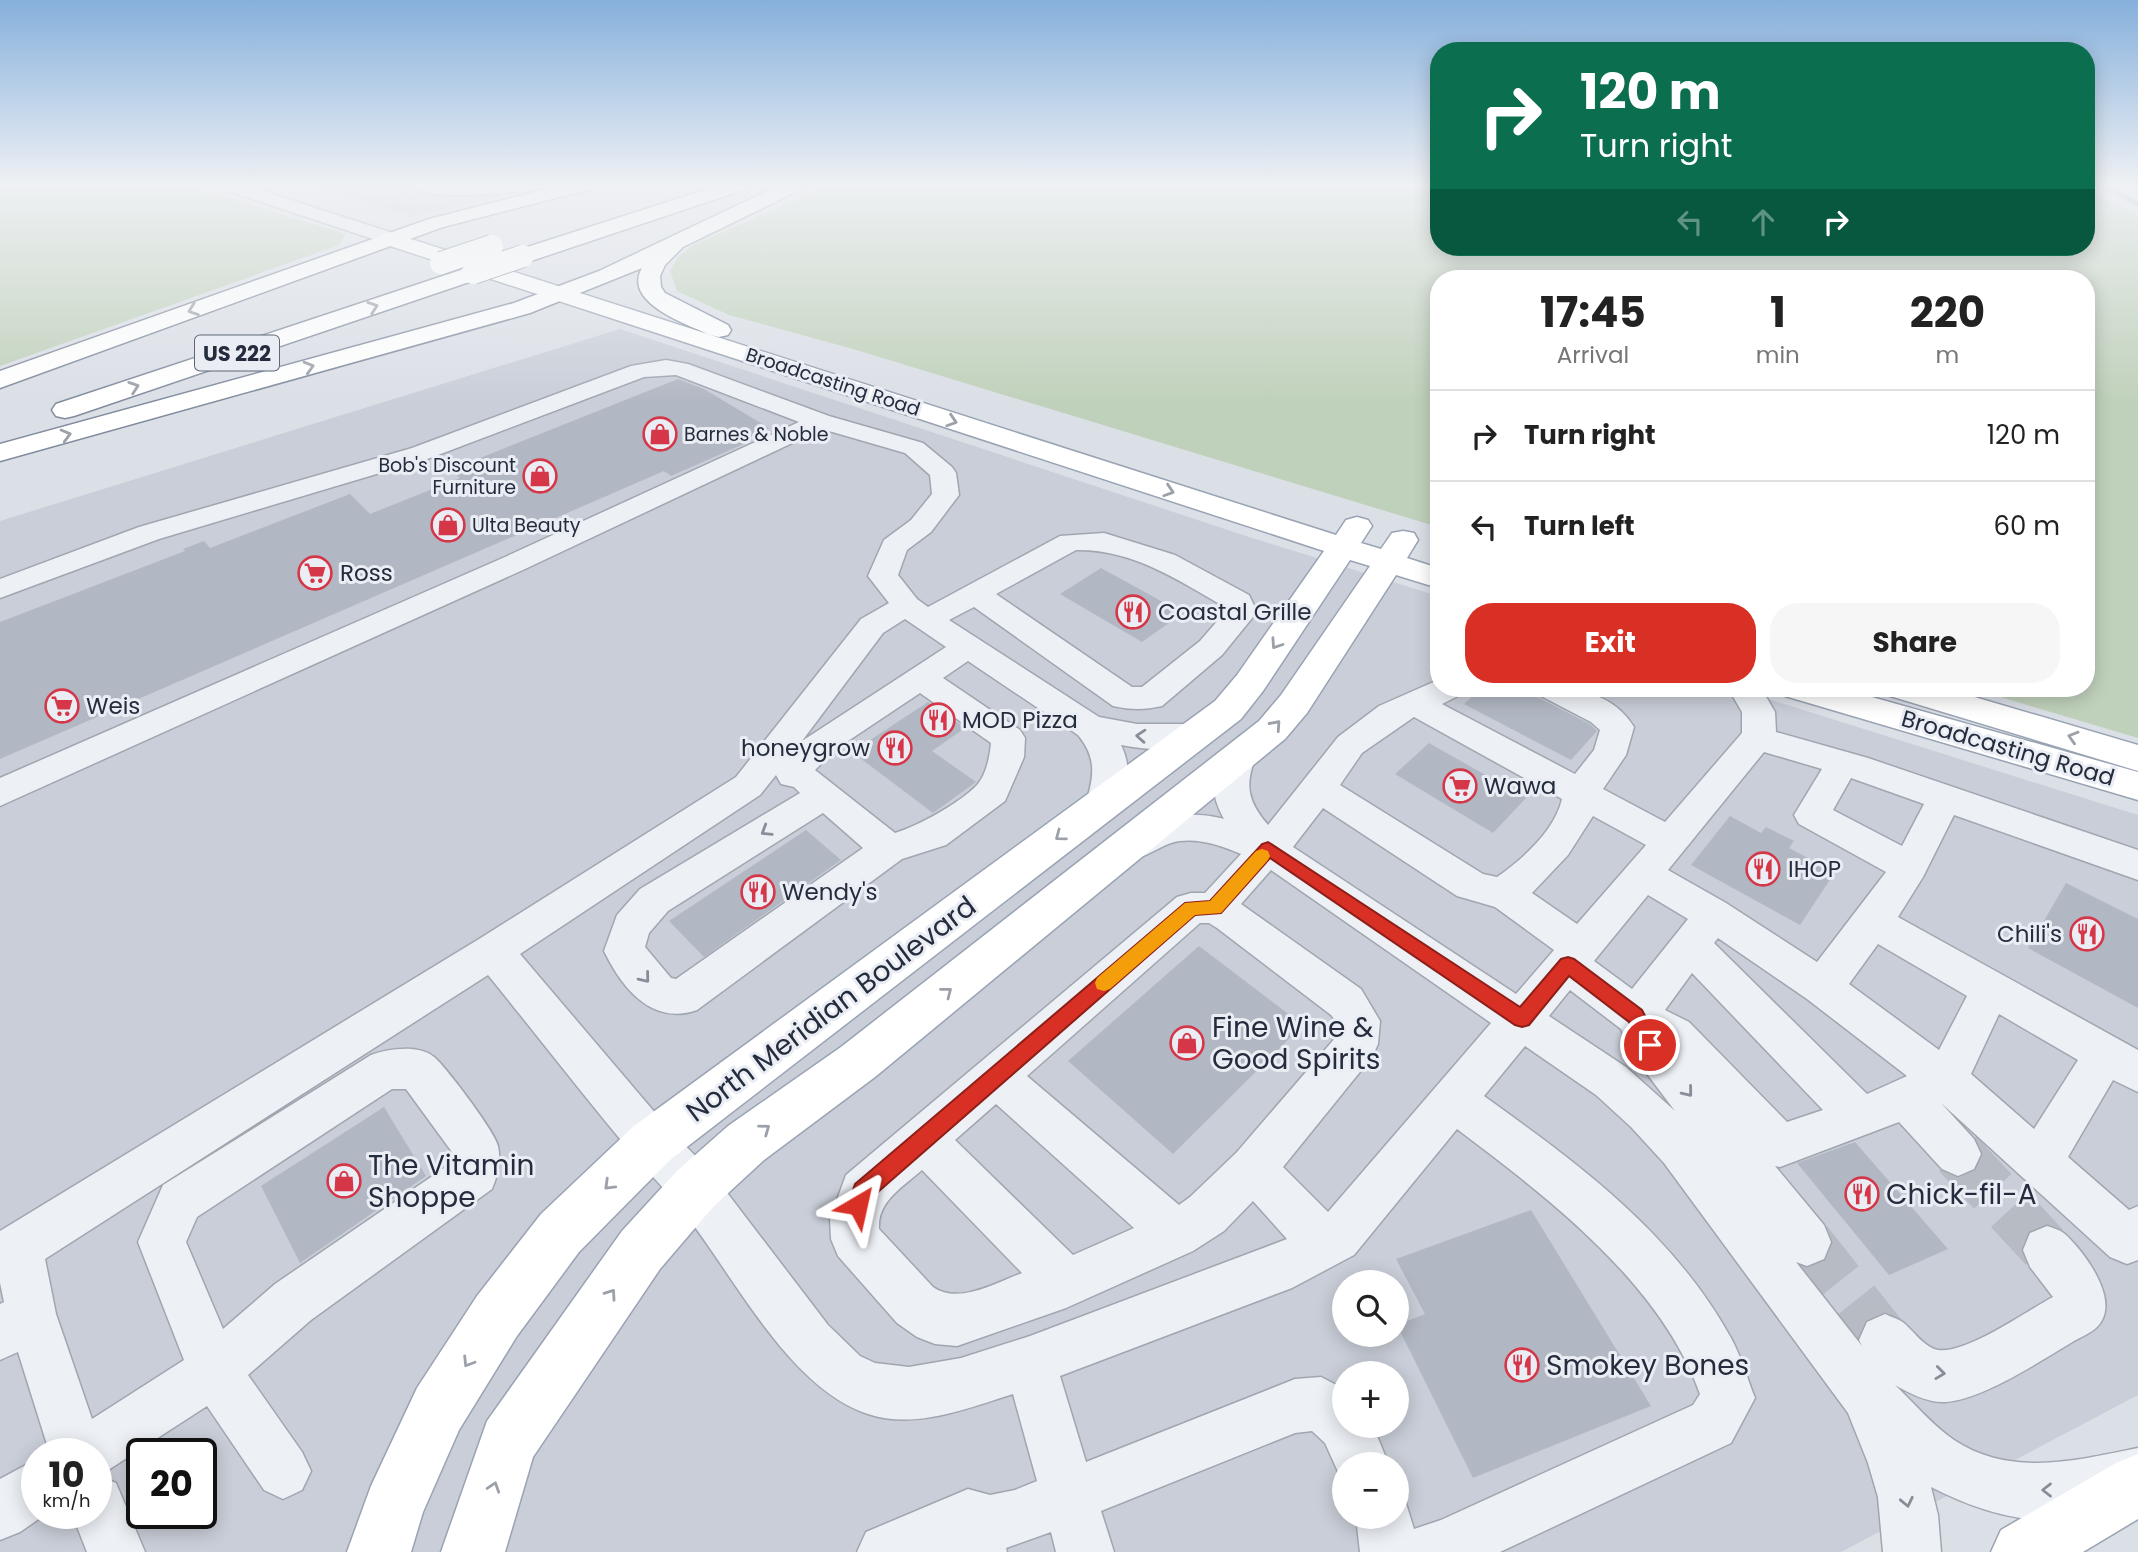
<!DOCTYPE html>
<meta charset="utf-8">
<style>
body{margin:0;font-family:Poppins,sans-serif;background:#f6f6f6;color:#222;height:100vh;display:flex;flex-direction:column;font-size:26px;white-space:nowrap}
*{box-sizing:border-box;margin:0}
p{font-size:23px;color:#767676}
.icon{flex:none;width:38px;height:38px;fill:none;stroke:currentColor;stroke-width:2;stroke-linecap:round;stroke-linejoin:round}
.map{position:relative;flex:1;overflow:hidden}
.side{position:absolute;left:1430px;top:270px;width:665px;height:427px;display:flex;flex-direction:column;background:#fff;border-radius:28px;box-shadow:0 4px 18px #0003}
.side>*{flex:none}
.guide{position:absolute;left:1430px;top:42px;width:665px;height:214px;border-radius:28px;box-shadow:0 4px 18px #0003;background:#0b6e4f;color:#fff;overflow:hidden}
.tools{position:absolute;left:1332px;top:1270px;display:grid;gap:14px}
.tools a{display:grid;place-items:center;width:77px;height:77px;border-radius:50%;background:#fff;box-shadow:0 4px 18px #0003;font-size:35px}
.speed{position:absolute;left:21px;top:1438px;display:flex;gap:14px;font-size:35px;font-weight:700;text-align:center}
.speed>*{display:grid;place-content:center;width:91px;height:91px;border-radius:50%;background:#fff;box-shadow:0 4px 18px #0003;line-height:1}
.speed small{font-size:18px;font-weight:400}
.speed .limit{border:4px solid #111;border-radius:10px;background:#fff;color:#111}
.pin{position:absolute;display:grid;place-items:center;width:60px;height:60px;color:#fff;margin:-30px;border:4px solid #fff;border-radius:50%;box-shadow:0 2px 7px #0007}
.me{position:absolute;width:77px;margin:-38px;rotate:36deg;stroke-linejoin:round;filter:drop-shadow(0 0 5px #0008)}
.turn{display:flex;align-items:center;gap:24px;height:147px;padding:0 35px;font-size:32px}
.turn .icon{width:91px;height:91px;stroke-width:2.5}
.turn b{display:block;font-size:49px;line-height:60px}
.lanes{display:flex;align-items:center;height:66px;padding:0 35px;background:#0003;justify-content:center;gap:35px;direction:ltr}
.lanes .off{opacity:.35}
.eta{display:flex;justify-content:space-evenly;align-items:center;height:119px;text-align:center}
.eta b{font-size:42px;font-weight:700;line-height:49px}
.cta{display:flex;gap:14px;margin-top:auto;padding:14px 35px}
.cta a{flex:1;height:80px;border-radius:28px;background:#d93025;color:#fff;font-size:28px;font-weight:700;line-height:80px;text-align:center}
.cta a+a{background:#f6f6f6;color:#222}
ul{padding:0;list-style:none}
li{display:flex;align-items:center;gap:21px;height:91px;padding:0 35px;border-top:2px solid #e0e0e0}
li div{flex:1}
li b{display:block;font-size:26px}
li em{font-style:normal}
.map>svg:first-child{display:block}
</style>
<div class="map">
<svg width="2138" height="1552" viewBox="0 0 2138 1552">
<rect width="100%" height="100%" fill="#dbdfe6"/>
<path fill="#c9ced8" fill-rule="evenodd" d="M306 185H554L411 217Z
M620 329 1246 536 1438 596V688H1733L2138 815V1395L1841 1552H0V521ZM1344 1283H1396V1335H1344ZM1344 1374H1396V1426H1344ZM37 1454H96V1514H37ZM142 1454H201V1514H142ZM1344 1465H1396V1517H1344Z"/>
<path fill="#c0d1bb" d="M0 185H187L346 234 339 245 0 366Z
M832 185H1438V247H2086V190L2138 214V738L1970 688H2086V278H1438V527L853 349 729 315 677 291 670 271 678 257 693 245Z"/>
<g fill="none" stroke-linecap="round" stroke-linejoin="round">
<path stroke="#93abc9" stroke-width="5" d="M2101 185 2138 204"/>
</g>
<path fill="#b2b8c3" d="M678 379 704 389 769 428 743 440 746 443 671 476 664 471 0 759V622L185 551 183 549 204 541 210 548 350 494 370 514 460 478 450 470Z
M1101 568 1183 613 1142 642 1060 594Z
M1481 688H1519L1590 724 1597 731 1571 760 1464 704Z
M928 702 965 728 932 751 976 782 933 813 852 752Z
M1429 743 1526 798 1493 833 1395 774Z
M1730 816 1761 833 1766 827 1794 841 1789 848 1835 872 1800 925 1691 865Z
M806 830 841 860 704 957 669 921Z
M2066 883 2138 919V1008L2028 948Z
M1199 946 1303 1025 1173 1154 1068 1061Z
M384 1107 426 1176 300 1263 261 1186Z
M1855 1142 1948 1249 1889 1275 1797 1163Z
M1531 1210 1651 1406 1473 1478 1397 1325 1425 1314 1396 1259Z"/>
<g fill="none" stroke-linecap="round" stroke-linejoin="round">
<path stroke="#b6bbc4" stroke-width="51" stroke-dasharray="51 25" stroke-linecap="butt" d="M1958 1154 2047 1250
M1807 1242 1885 1340"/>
<defs>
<path id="minor" d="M219 185H245L399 235 402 239 399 243H385L222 189Z
M411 185H543L534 190C509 192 428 203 411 185Z
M666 360 688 364 829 416 923 443 952 467 956 473 959 495 931 532 907 550 898 575 917 599 928 607 1060 536 1104 533 1175 555 1249 595 1257 612 1222 655 1162 706C1145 710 1130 710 1113 706L974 607 949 620 1099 717 1137 724H1193L1205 728 1210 736 1205 744C1179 752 1147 750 1121 745 1132 767 1129 791 1117 812L1104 816 1091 812 1086 803C1094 776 1097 758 1078 735L968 661 943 678 1020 730 1025 738 1024 757 1005 801 946 845 902 859 697 1010C652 1026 622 988 604 951L617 915 640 889 800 793 794 787 781 784 776 775 760 795 520 954 668 1128 712 1173 828 1325 860 1356 875 1363 909 1367 961 1358 1030 1336 1287 1239 1253 1201 1224 1231 1193 1251 1066 1308 957 1346 935 1344 917 1337 897 1323 838 1256 831 1239 830 1219 846 1175 1177 897 1191 893H1205L1241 854C1220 845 1194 836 1171 843 1151 850 1142 863 1120 856L1114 846C1132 814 1192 810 1224 819 1209 793 1212 774 1227 748L1239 745 1251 748 1256 757C1244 785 1248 802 1268 825L1338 737 1379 706 1438 680V688H1463L1458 696 1442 704 1575 774 1594 750 1600 730 1591 722 1541 696 1536 688C1573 686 1613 692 1634 727L1626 755 1603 789 1665 822 1742 733V712L1728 688H1761L1775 712 1776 732 1868 758 2138 850V880L1954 815 1923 877 1898 917 2138 1050V1092L2113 1080 2068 1157 2129 1210 2138 1206V1260L2127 1264 2110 1257 1941 1103 1974 1139 1981 1154 1974 1169 1958 1176 1942 1169 1899 1122 1780 1167 1775 1166 1824 1225 1831 1242 1824 1259 1807 1266 1796 1262 1862 1346 1859 1340 1867 1322 1885 1314C1891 1317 1900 1319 1905 1324 1914 1332 1922 1344 1934 1349 1960 1359 2028 1310 2053 1297L2030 1267 2023 1250 2030 1233 2047 1226C2053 1228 2061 1230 2066 1235 2085 1253 2122 1302 2097 1327 2091 1333 2081 1337 2074 1341 2042 1360 1982 1400 1945 1402 1928 1403 1909 1393 1895 1385 1914 1403 1933 1426 1954 1440 2011 1478 2077 1460 2138 1448V1504C2110 1509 2080 1519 2052 1520 2009 1521 1968 1506 1931 1487L1938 1515 1941 1552H1883L1878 1497 1868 1463 1848 1413 1664 1163 1631 1127 1596 1095 1525 1046 1484 1096C1580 1165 1673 1233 1731 1338 1741 1356 1747 1378 1755 1398L1731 1443 1500 1552H1360L1356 1517H1396V1494L1404 1497 1414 1529 1441 1520 1693 1405 1700 1394C1661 1283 1547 1197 1457 1129L1354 1255 1292 1288 1060 1376 1086 1462 1295 1379 1321 1377 1344 1389V1426H1373L1389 1465H1344V1485L1325 1443 1312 1431 1295 1433 1101 1511 1114 1552H1056L1051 1532 1006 1548 1007 1552H857L866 1532 968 1489 990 1495 1015 1490 1037 1481 1013 1394C969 1408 914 1430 868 1414 786 1387 731 1269 678 1205 664 1188 649 1173 635 1157 585 1098 537 1035 488 975L45 1259 56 1314 92 1419 184 1360 138 1242 163 1185 371 1055C388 1049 418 1044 434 1057 446 1067 495 1132 498 1146 501 1161 498 1175 492 1189L311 1320 248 1375 302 1452 311 1471 302 1490 283 1499 264 1490 207 1406 99 1476 116 1483 145 1552H87L72 1514H96V1454H50L18 1352 0 1360V1304L4 1302 0 1283V1231L479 939 736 777 861 619 889 603 868 576 884 540 911 520 932 494 930 475 905 453 822 429 525 569 0 806V778L505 557 799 422 676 375 644 377 430 458 159 539 0 598V579L139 527 412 448 631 366ZM1076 550C1132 549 1178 580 1225 607L1226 611 1200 641 1142 687H1132L996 594ZM905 619 946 647 802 741 883 633ZM920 693 991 743C990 756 986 775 977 785 960 803 918 826 895 833L815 770 836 749ZM1414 717 1562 799C1555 830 1523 859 1497 877L1483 874 1340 785 1362 753ZM1764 752 1822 769 1794 815 1799 824 1886 872 1817 962 1726 903 1668 870ZM1851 778 1924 804 1902 846 1833 810ZM1323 808 1457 896 1495 907 1554 950 1516 994 1293 847ZM823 813 863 848 676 979 671 978 645 947 649 933 668 911ZM1593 816 1646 845 1577 924 1532 893 1568 855ZM1271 870 1491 1023 1328 1212 1283 1167 1372 1057 1378 1044 1380 1021 1361 989 1241 904ZM1648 895 1688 919 1632 989 1594 961ZM1200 923H1209L1217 928 1331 1015 1338 1024 1336 1037 1237 1152 1190 1197 1179 1205 1027 1076ZM1718 938 1807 999 1907 1076 1867 1094 1714 943ZM1878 944 1967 996 1939 1050 1849 984ZM1692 973 1823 1110 1787 1122 1689 1022 1665 1010ZM1570 990 1621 1029 1635 1058 1675 1111 1626 1067 1549 1016ZM1999 1014 2078 1060 2034 1129 1971 1074ZM392 1089H406L452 1152 453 1162 275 1284 223 1329 186 1242 197 1217ZM996 1104 1134 1228 1073 1255 955 1140ZM922 1170 1022 1273C995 1283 959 1305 933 1287L879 1229C877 1201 903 1187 922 1170Z
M37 1459V1514H46L20 1532 0 1540V1479Z"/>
<path id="major" d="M392 233 1336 535 1346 520 1357 517 1368 520 1372 526 1361 543 1381 549 1392 533 1403 531 1414 533 1418 540 1407 558 1438 568V588L1396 575 1307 713 1285 739 875 1077 764 1160 713 1207 660 1269 533 1457 505 1552H441L487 1421 622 1231 677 1171 728 1126 841 1047 1259 721 1281 695 1370 566 1350 560 1263 691 1241 719 670 1160 579 1252 517 1336 459 1430 423 1512 411 1552H347L371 1486 417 1388 477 1296 541 1214 634 1126 1215 701 1237 675 1324 551 384 244 381 239 384 234Z
M1780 688H1840L2138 772V800L1785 696Z
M1885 688H1944L2138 745V771L1890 696Z
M2138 1454V1519L2083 1552H1991L2001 1530 2116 1463Z"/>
<path id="highway" d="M562 185H594L591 189 443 227 0 388V371L429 219Z
M720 185H749L746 189 531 261H515L512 256 515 251Z
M780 185H805L802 189 683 247 665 265 660 276 661 287 665 293 728 325 731 330 728 335 719 337 710 335C687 324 622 303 642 268L530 313 0 461V444L514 303 599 271Z
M473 266 481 268 484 273 481 278 74 416 65 418 56 416 52 410 56 404Z"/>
</defs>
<use href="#minor" stroke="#a0a6b0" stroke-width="3"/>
<use href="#major" stroke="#99a3b3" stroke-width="3"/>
<use href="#highway" stroke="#818c9e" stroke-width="3"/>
<path stroke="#b9bdc5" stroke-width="2.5" stroke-dasharray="2.5 2.5" stroke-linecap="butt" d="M404 194 397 196 395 206 410 211"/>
<use href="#minor" fill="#edf0f5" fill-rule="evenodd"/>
<use href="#major" fill="#fff" fill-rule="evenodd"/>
<use href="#highway" fill="#fff" fill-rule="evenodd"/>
<defs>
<path id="highway-bridge" d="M441 263 492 246
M473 273 523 256"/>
</defs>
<use href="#highway-bridge" stroke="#818c9e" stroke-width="24" stroke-linecap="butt"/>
<use href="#highway-bridge" stroke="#fff" stroke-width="22"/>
</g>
<defs><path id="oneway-chevron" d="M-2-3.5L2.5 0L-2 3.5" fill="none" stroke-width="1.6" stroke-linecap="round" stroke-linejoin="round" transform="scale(1.75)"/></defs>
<g stroke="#9ca0a8">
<use href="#oneway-chevron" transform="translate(373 307) rotate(-19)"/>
<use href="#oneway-chevron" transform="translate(193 310) rotate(160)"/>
<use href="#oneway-chevron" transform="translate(309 367) rotate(-16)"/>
<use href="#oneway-chevron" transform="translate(134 387) rotate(-19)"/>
<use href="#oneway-chevron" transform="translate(952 421) rotate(18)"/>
<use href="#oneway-chevron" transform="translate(66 435) rotate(-15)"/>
<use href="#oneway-chevron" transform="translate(1169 491) rotate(18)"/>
<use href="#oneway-chevron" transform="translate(1276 644) rotate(124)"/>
<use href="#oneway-chevron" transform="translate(1276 725) rotate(-48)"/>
<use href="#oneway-chevron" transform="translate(2073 737) rotate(-163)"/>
<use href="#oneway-chevron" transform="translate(1060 836) rotate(143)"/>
<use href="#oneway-chevron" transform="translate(947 992) rotate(-38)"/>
<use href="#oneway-chevron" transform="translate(765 1129) rotate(-36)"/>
<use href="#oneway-chevron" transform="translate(609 1185) rotate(136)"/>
<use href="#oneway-chevron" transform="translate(611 1294) rotate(-55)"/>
<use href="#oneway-chevron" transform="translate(468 1362) rotate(122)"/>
<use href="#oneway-chevron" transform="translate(494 1487) rotate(-72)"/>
</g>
<g stroke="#888e99">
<use href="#oneway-chevron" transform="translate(1141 736) rotate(-176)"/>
<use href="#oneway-chevron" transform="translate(766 831) rotate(148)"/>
<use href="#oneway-chevron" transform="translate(645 978) rotate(51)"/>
<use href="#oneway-chevron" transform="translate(1688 1092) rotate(51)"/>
<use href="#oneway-chevron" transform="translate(1940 1373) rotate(7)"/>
<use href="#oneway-chevron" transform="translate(2047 1490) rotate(180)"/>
<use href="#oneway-chevron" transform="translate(1907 1502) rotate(78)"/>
</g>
<linearGradient id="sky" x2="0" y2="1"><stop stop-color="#86b0dc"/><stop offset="0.46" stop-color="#eff1f4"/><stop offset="1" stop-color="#eff1f4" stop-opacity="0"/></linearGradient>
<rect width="2138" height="402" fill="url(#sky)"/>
<path fill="#d93025" stroke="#8d1f18" stroke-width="2" d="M1268 842 1520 1007 1561 959 1568 957 1574 959 1642 1010 1660 1045 1657 1051 1650 1054 1643 1051 1629 1022 1569 976 1529 1025 1522 1027 1515 1025 1270 858 1221 913 1195 915 871 1198 866 1212 858 1216 851 1212 848 1205 855 1184 1185 903 1210 901 1262 844Z"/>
<path fill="#f59e0b" d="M1262 849 1268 851 1270 856 1268 860 1221 913 1195 915 1110 989 1104 991 1097 989 1095 983 1097 978 1185 903 1210 901 1256 851Z"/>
<defs>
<symbol id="shop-ring" viewBox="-11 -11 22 22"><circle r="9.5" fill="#eaeef4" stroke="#d53648" stroke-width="1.5"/><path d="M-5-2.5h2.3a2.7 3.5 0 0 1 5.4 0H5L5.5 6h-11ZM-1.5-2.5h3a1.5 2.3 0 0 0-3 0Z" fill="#d53648"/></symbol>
<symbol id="supermarket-ring" viewBox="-11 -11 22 22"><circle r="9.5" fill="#eaeef4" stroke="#d53648" stroke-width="1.5"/><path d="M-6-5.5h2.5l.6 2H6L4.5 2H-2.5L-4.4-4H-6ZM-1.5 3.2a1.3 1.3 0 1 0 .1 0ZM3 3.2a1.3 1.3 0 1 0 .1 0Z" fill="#d53648"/></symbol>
<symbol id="restaurant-ring" viewBox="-11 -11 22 22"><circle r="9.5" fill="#eaeef4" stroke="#d53648" stroke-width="1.5"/><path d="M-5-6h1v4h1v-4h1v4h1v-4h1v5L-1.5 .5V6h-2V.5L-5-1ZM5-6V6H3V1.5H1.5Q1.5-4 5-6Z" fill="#d53648"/></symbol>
</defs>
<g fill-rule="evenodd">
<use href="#shop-ring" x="641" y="415" width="38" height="38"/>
<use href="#shop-ring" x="521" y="457" width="38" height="38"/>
<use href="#shop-ring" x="429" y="506" width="38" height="38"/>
<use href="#supermarket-ring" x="296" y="554" width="38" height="38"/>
<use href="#restaurant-ring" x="1114" y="593" width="38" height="38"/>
<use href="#supermarket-ring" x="43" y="687" width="38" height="38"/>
<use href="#restaurant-ring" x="919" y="701" width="38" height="38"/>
<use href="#restaurant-ring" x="876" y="729" width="38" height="38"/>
<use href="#supermarket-ring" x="1441" y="767" width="38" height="38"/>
<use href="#restaurant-ring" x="1744" y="850" width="38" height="38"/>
<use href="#restaurant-ring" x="739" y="873" width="38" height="38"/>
<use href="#restaurant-ring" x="2068" y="915" width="38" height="38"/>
<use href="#shop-ring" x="1168" y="1024" width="38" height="38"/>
<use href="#shop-ring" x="325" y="1162" width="38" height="38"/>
<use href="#restaurant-ring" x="1843" y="1175" width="38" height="38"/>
<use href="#restaurant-ring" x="1503" y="1346" width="38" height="38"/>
</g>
<g text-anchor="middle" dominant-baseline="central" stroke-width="6" stroke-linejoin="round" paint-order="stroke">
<g font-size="19" fill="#242c3d" stroke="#eaeef4">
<text transform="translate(833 382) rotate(18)">Broadcasting Road</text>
</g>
<g font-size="19" fill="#242c3d" stroke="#eaeef4" text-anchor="start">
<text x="684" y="434">Barnes &amp; Noble</text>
<text x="516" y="465" text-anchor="end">Bob's Discount<tspan x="516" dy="22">Furniture</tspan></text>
<text x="472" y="525">Ulta Beauty</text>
</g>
<rect fill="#eaeef4" stroke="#5f6674" stroke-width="2" x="195" y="335.5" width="84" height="35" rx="5"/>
<g font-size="21" font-weight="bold" fill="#242c3d">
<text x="237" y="353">US 222</text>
</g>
<g font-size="23" fill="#242c3d" stroke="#eaeef4" text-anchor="start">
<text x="340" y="573">Ross</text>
<text x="1158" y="612">Coastal Grille</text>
<text x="86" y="706">Weis</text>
<text x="962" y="720">MOD Pizza</text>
<text x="870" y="748" text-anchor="end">honeygrow</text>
<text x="1484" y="786">Wawa</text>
<text x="1788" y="869">IHOP</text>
<text x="782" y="892">Wendy's</text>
<text x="2062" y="934" text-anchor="end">Chili's</text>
</g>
<g font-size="23" fill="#242c3d" stroke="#eaeef4">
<text transform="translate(2008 748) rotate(16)">Broadcasting Road</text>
</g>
<g font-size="28" fill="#242c3d" stroke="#eaeef4">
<text transform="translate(831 1009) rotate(-37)">North Meridian Boulevard</text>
</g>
<g font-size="28" fill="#242c3d" stroke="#eaeef4" text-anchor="start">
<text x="1212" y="1027">Fine Wine &amp;<tspan x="1212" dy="32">Good Spirits</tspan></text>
<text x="368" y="1165">The Vitamin<tspan x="368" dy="32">Shoppe</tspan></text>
<text x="1886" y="1194">Chick-fil-A</text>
<text x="1546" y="1365">Smokey Bones</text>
</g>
</g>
</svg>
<div class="tools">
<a><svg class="icon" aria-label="search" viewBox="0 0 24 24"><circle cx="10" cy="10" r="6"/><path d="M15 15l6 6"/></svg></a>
<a>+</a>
<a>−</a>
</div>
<div class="speed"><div>10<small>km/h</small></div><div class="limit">20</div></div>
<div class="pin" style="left:1650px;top:1045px;background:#d93025"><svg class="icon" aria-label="arrive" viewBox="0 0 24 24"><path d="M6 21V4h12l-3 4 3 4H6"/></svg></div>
<svg class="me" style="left:858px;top:1205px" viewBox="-20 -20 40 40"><path d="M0-17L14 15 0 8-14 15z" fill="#d93025" stroke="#fff" stroke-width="4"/></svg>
<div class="guide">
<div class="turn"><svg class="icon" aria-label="right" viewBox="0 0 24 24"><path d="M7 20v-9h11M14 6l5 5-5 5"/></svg><div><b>120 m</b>Turn right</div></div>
<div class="lanes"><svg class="icon off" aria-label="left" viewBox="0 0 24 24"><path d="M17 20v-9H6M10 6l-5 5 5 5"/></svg><svg class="icon off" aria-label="ahead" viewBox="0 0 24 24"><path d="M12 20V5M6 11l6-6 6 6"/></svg><svg class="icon" aria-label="right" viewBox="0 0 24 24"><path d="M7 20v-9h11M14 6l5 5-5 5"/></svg></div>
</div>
<section class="side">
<div class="eta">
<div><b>17:45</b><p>Arrival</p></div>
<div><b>1</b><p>min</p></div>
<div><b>220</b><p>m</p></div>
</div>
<ul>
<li><svg class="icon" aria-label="right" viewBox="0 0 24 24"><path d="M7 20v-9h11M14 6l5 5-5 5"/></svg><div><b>Turn right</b></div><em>120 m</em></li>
<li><svg class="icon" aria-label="left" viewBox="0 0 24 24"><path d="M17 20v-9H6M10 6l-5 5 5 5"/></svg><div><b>Turn left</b></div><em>60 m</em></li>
</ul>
<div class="cta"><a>Exit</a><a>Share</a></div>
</section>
</div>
